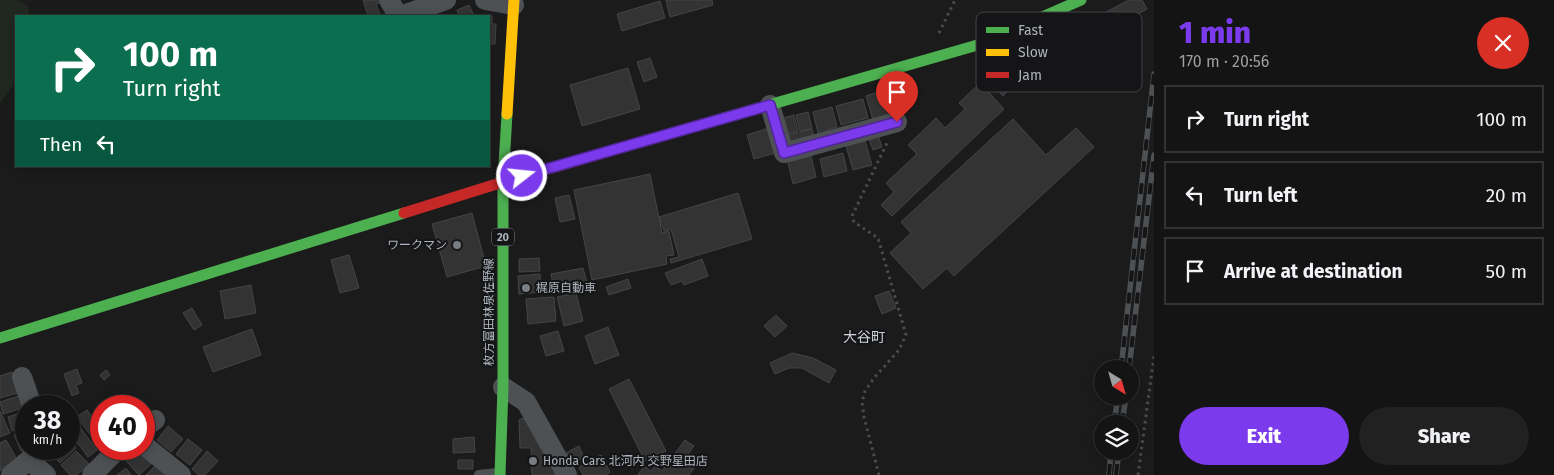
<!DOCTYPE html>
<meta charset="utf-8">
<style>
body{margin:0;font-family:"Fira Sans","Noto Sans JP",sans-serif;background:#212122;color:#f1f3f6;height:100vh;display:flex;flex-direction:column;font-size:19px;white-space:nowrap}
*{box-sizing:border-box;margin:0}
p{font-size:16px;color:#9d9ea0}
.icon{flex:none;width:28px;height:28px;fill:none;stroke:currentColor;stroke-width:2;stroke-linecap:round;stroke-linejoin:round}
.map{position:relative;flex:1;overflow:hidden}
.sheet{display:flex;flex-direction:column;background:#141414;width:400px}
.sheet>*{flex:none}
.banner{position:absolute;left:15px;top:15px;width:475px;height:152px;border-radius:0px;box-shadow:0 2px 12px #0003,0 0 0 1px #333334;background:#0b6e4f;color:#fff;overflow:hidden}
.needle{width:32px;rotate:143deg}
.buttons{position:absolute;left:1094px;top:360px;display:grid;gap:10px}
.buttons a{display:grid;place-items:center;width:45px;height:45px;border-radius:50%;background:#141414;box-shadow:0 2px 12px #0003,0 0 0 1px #333334;font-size:25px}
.speed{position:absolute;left:15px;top:395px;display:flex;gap:10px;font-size:25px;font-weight:700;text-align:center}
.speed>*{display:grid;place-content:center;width:65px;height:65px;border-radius:50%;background:#141414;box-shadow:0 2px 12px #0003,0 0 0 1px #333334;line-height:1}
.speed small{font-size:12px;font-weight:400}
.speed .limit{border:8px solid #d22;background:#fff;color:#111}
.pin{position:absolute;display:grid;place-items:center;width:42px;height:42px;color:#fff;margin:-51px -21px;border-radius:50% 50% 50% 0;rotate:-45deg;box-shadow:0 0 5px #0007}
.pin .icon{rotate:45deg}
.me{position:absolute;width:55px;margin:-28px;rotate:74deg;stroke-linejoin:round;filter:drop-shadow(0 0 4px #0008)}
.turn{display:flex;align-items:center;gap:18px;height:105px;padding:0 25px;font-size:22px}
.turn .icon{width:65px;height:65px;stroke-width:2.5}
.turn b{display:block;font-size:35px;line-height:42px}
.then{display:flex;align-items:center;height:48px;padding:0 25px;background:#0003;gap:10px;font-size:19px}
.round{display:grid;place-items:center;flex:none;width:52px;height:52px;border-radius:26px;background:#212122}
.summary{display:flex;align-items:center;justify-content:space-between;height:85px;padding:0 25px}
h1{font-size:30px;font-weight:800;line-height:38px;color:#7c3aed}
.action{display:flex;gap:10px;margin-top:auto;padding:10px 25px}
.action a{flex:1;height:58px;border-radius:30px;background:#7c3aed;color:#fff;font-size:20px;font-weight:800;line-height:58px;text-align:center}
.action a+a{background:#212122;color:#f1f3f6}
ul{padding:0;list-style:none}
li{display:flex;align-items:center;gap:15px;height:68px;margin:0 10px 8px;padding:0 15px;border:2px solid #333334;border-radius:0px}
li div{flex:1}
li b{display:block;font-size:19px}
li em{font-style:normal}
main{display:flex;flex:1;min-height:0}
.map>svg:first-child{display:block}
</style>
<main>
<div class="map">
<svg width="1154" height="475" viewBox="0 0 1154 475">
<rect width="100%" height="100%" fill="#1b1b1b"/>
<path fill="#212820" d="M0 0H17L28 6 29 16H16V82L0 103Z"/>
<path fill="#333" stroke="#434547" d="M363 0H383L384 1 376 4 380 15 368 16Z
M666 0H712L713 5 670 17Z
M1129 0H1142L1147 9 1134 16 1136 21 1116 31 1106 12Z
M660 1 665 18 622 31 617 14Z
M469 5 474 16H459L457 10Z
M480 16H492V24H496L495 44H489V16Z
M650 58 657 77 644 82 637 62Z
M628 68 640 109 582 126 570 85Z
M988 71 1007 92 1003 96 983 76Z
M980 83 1004 109 892 216 881 205 894 192 886 183 917 154 908 145 936 118 945 128 965 109 959 103Z
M893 87 897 100 891 115 873 120 866 96Z
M863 99 868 118 841 125 836 106Z
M832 107 837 127 827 130 828 134 819 137 813 112Z
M808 112 812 128 800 131 796 115Z
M794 115 798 131 788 134 783 118Z
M1013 119 1046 155 1076 128 1094 147 954 276 947 268 923 289 890 253 911 233 901 222Z
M772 127 779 152 754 159 747 135Z
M812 129 815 139 791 145 788 135Z
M878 135 882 147 873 150 869 139Z
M865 141 872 165 853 170 846 146Z
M843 153 847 171 824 177 820 159Z
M811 156 816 177 793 184 788 162Z
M650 174 662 233 669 231 674 255 666 256 667 264 592 280 574 190Z
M738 193 752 239 671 263 670 259 679 257 671 229 664 231 659 217Z
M569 195 575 219 560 222 555 198Z
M472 213 486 266 447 277 432 224Z
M349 255 359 288 340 293 331 260Z
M539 258 540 271 519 272V259Z
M702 259 708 276 684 285 682 281 671 285 665 273Z
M583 268 587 283 554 290 551 274Z
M540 274 541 292 519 294 518 276Z
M628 279 631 288 609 295 606 287Z
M251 285 256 313 225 319 220 291Z
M889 291 896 308 882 314 875 296Z
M576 293 583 321 564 326 557 297Z
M554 297 556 321 528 324 526 299Z
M192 308 202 325 194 330 183 313Z
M776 315 787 326 775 337 764 326Z
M608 327 619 355 595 364 585 336Z
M252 329 261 355 213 372 203 347Z
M558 331 564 351 546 356 540 336Z
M792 353 813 358 836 370 829 383 802 368H789L775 374 770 363Z
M77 369 82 383 76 385 79 393 72 396 64 374Z
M106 370 110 375 104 380 100 375Z
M12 372 18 393 0 398V376Z
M629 379 666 451 645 461 609 389Z
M22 395 26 407 3 414 0 402Z
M59 396 61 406H44L43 400Z
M87 410 101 429V449H110L104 453 77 417Z
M0 411 10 433 0 437Z
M26 411V426L12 431 8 417Z
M532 414 558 475H532L531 448H520L519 420Z
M76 422 97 450 88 457 69 432V427Z
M168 426 183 439 171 452 157 440Z
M26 430 27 449 21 451 14 435Z
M474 437 475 452 453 453V439Z
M188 439 202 450 190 465 176 454Z
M6 440 18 461 0 471V443Z
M685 440 694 446 688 454 699 461 689 475H638L644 466 651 471 655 466 662 471Z
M69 441 76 448 60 463 46 449H69Z
M579 446 584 458 572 464 566 453Z
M137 449 151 464 139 475 125 460Z
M76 451 89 464 77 475H70L61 465Z
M207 451 218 461 205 475H199L192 469Z
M601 455 610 472 606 475H583L579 467Z
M458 460H473V469H458Z
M156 465 166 475H146Z
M126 468 131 475H117Z"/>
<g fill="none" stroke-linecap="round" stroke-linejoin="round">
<path stroke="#4b4c4e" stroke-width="3" stroke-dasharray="2.5 4" stroke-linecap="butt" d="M939 33 955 0
M903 108 914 86
M879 475 864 417 862 402 865 391 874 378 899 350 906 335 878 238 854 222 852 216 887 143
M1138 475 1154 356"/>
<path stroke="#4e5154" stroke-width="10" d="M479 475 498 473"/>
<path stroke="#4e5154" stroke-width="20" d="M389 0 396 12 403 15 446 0
M485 0 514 5
M770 105 784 153 897 122
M22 377 32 406
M503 387 526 402 567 475
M144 428 155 420
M144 445 181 475
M36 449 29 460 46 475
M11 475 29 460
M92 475 118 449"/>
<path stroke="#4caf50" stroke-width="11" d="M717 120 981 44 1081 0
M0 338 404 213
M500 475 503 387V182L507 114"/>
<path stroke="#ffc107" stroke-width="11" d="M507 114 514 0"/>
<path stroke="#c62828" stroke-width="11" d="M404 213 503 182 717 120"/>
<defs>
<path id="rail" d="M1121 369 1154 74
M1129 369 1154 155
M1114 424 1118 396
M1122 424 1126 396
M1109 475 1111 451
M1116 475 1119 451"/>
</defs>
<use href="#rail" stroke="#4e5153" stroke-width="5.5"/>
<use href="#rail" stroke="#151517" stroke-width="4" stroke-dasharray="11" stroke-linecap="butt"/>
</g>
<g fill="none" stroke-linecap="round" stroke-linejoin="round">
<defs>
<path id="route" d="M522 176 770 105 784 153 897 122"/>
</defs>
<use href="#route" stroke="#51269a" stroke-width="12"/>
<use href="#route" stroke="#7c3aed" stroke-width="9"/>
</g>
<g fill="#797e84" stroke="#151517" stroke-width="2">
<circle cx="457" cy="245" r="5"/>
<circle cx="526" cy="288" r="5"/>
<circle cx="533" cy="461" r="5"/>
</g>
<g text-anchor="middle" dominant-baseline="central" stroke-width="4" stroke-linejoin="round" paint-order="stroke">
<rect fill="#151517" stroke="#7f848a" stroke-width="1" x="492" y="228.5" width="22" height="17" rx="4"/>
<g font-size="11" font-weight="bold" fill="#acb4bc">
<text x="503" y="237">20</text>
</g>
<g font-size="12" fill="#acb4bc" stroke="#151517" text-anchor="start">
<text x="447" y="245" text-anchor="end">ワークマン</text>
<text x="536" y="288">梶原自動車</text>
<text x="543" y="461">Honda Cars 北河内 交野星田店</text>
</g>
<g font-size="12" fill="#acb4bc" stroke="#151517">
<text transform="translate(489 312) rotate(-90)">枚方富田林泉佐野線</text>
</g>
<g font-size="14" fill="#cdd2d8" stroke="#151517">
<text x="864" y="337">大谷町</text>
</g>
</g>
<rect x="976" y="12" width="166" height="80" rx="8" fill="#151517" stroke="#424549" stroke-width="1"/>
<rect x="986" y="27" width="23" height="6" fill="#4caf50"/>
<rect x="986" y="49" width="23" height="7" fill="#ffc107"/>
<rect x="986" y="72" width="23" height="6" fill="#c62828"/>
<g font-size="14" fill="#acb4bc">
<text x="1018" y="35">Fast</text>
<text x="1018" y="57">Slow</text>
<text x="1018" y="80">Jam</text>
</g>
</svg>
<div class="buttons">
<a><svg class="needle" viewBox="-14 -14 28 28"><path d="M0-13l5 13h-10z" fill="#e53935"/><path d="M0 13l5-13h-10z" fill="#9d9ea0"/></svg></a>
<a><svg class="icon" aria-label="layers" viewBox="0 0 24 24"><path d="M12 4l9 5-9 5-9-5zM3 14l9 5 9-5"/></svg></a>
</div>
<div class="speed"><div>38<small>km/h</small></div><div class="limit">40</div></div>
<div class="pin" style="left:897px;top:122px;background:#d93025"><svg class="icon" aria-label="arrive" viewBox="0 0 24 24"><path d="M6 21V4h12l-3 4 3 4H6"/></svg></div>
<svg class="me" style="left:522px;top:176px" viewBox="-20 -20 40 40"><circle r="17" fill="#7c3aed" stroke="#fff" stroke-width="3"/><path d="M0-11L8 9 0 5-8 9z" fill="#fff"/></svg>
<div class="banner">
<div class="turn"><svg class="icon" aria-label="right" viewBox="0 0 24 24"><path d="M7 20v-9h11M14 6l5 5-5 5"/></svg><div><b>100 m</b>Turn right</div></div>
<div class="then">Then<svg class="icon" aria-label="left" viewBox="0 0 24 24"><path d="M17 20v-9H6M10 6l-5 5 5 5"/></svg></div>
</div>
</div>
<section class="sheet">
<div class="summary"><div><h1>1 min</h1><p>170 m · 20:56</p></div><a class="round" style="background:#d93025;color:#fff"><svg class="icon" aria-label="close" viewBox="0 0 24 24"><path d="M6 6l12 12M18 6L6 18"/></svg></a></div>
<ul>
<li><svg class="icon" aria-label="right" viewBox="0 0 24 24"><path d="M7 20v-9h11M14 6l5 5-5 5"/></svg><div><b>Turn right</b></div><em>100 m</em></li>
<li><svg class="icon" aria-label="left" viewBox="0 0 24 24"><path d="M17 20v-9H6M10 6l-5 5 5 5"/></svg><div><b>Turn left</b></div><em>20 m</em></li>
<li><svg class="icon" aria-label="arrive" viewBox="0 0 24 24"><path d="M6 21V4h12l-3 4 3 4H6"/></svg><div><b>Arrive at destination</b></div><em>50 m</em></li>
</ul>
<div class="action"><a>Exit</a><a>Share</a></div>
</section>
</main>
